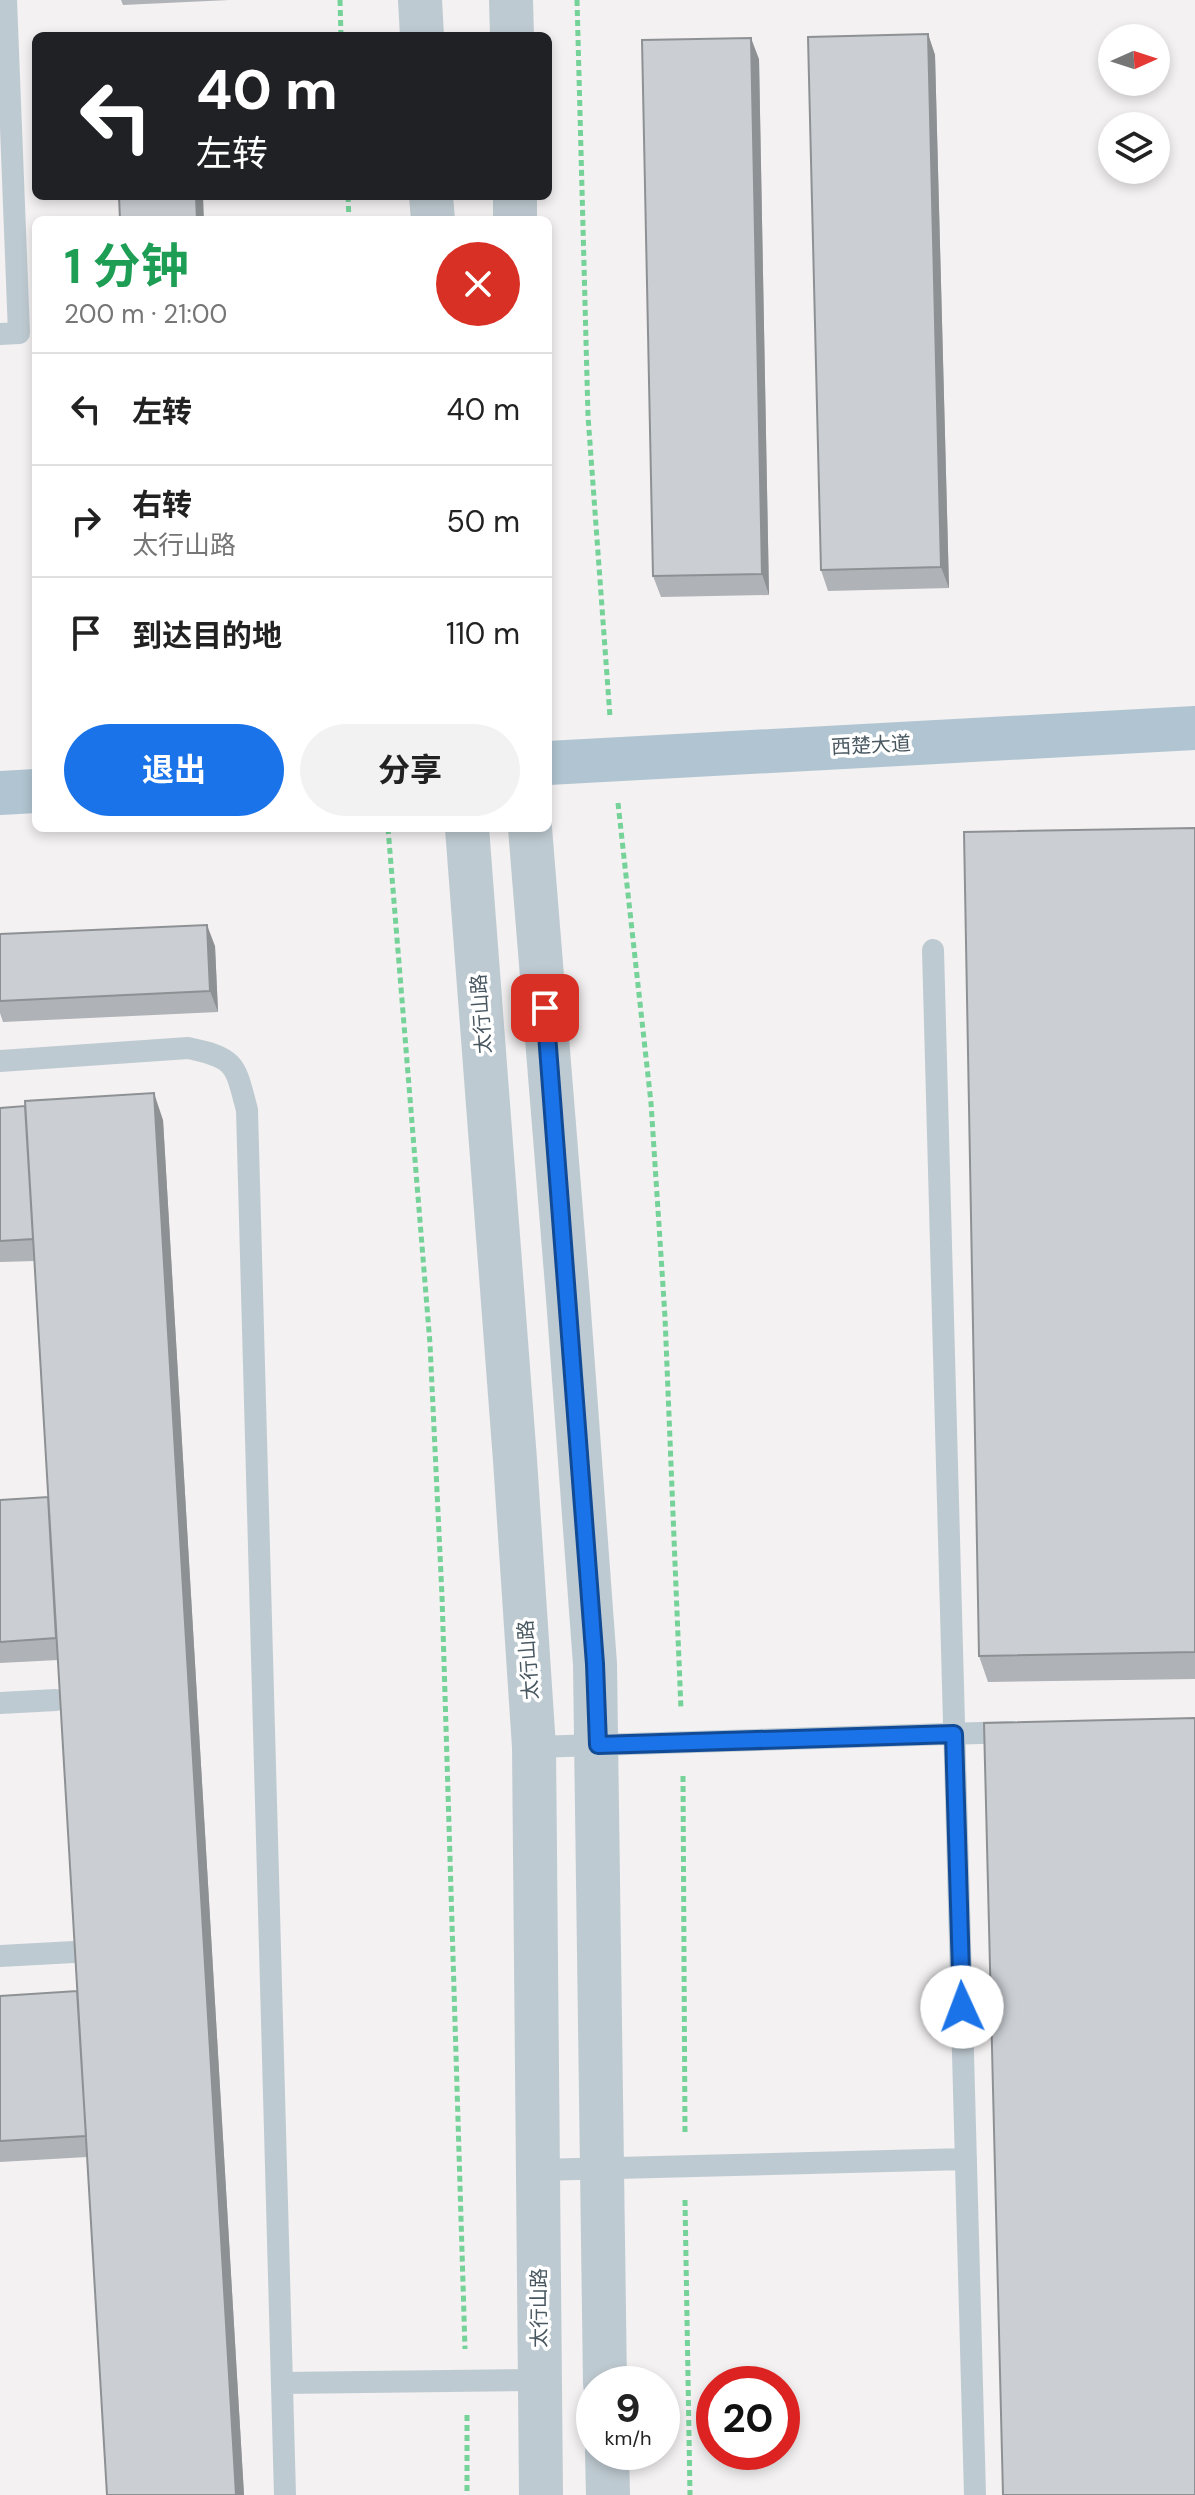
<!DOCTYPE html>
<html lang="zh">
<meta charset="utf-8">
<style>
body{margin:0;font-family:"DM Sans","Noto Sans SC",sans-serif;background:#f2f2f2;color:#222;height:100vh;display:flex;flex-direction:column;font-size:30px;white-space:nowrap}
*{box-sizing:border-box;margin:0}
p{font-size:26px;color:#767676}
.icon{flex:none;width:44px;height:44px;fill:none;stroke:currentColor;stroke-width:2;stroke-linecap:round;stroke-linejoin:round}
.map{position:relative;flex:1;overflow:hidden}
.panel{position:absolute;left:32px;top:216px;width:520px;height:616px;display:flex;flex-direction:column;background:#fff;border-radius:12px;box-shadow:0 4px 12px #0003}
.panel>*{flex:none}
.hud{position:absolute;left:32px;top:32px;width:520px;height:168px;border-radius:12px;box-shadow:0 4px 12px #0003;background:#202124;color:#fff;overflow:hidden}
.needle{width:52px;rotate:87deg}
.tools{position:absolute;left:1098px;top:24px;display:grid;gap:16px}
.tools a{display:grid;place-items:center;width:72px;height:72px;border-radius:50%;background:#fff;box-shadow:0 4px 12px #0003;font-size:40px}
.speed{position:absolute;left:576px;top:2366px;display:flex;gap:16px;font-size:40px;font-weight:700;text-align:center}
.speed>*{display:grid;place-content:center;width:104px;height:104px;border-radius:50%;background:#fff;box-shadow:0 4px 12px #0003;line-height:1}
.speed small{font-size:20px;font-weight:400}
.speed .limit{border:12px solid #d22;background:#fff;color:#111}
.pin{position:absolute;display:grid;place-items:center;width:68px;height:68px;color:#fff;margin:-34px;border-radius:16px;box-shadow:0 4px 12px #0006}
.me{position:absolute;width:88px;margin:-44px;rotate:358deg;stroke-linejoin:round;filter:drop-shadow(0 0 6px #0008)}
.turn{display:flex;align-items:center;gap:28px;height:168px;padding:0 32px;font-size:36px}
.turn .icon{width:104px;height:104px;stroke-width:2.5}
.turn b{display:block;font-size:56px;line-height:68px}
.round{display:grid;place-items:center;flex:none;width:84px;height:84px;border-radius:42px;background:#f2f2f2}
.overview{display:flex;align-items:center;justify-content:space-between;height:136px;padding:0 32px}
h1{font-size:48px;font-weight:700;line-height:60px;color:#1e9e55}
.button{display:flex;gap:16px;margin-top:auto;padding:16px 32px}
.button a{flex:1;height:92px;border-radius:48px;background:#1a73e8;color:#fff;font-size:32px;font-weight:700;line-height:92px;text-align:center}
.button a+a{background:#f2f2f2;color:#222}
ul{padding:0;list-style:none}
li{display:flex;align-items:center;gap:24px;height:112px;padding:0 32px;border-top:2px solid #e0e0e0}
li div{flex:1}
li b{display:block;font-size:30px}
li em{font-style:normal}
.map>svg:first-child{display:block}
</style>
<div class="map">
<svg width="1195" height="2495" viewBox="0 0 1195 2495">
<rect width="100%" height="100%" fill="#f3f1f1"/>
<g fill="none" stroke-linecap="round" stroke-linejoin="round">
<path stroke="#75d298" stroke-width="5" stroke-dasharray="6 4" stroke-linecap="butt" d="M340 0 341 36
M577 0 588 416 610 717
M348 196 349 220
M618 803 651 1103 665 1317 681 1710
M388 828 430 1344 442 1596 465 2349
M683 1776 685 2134
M685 2200 690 2495
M467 2415V2495"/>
<path stroke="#becad1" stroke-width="22" d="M0 334 19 333 6 0
M933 950 975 2495
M0 1061 188 1048C237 1058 235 1065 247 1110L285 2495
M0 1703 56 1700
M534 1747 1012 1732
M0 1956 74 1952
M538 2170 966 2159
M282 2383 540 2380"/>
<path stroke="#becad1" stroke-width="44" d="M420 0 422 36
M511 0 512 36
M431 196 433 220
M515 196V220
M467 828 515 1460 534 1747 541 2495
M530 828 568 1298 595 1664 605 2384
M607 2452 608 2495"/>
<path stroke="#b0c5d1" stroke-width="44" d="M548 763 1195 728
M0 793 36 791"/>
</g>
<path fill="#afb2b6" d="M121 0H229L123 5Z
M928 34 935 55 949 588 828 591 821 570Z
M759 59 769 595 661 597 653 576Z
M1195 828V1679L988 1682 979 1656Z
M0 934 215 946 218 1012 3 1022 0 1013Z
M0 1108 163 1120 244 2495H107L87 2157 0 2162V1996L77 1991 58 1660 0 1663V1500L48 1497 34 1261 0 1262Z"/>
<path fill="#8e9194" d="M928 34 935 55 949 588 941 567Z
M751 38 759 59 769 595 762 574Z
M196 196H203L204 220H197Z
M207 925 215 946 218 1012 210 991Z
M154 1093 163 1120 244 2495H236Z"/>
<path fill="#cbcfd4" stroke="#8e9194" stroke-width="2" d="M928 34 941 567 821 570 808 37Z
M751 38 762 574 653 576 642 40Z
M119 196H196L197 220H120Z
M1195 828V1652L979 1656 964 832Z
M207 925 210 991 0 1001V934Z
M154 1093 236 2495H107L25 1101Z
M25 1106 33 1239 0 1241V1108Z
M48 1497 56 1638 0 1642V1500Z
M1195 1718V2495H1003L984 1723Z
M77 1991 86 2136 0 2141V1996Z"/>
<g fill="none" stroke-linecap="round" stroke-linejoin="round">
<defs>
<path id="route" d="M545 1008 595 1664 598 1745 954 1734 962 2007"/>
</defs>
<use href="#route" stroke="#114b97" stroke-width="20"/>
<use href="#route" stroke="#1a73e8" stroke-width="14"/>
</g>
<g text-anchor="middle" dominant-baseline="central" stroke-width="7" stroke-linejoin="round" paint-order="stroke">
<g font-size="20" fill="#485760" stroke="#fff">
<text transform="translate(871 745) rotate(-3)">西楚大道</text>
<text transform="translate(481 1014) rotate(-94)">太行山路</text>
<text transform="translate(528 1660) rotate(-94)">太行山路</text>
<text transform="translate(539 2308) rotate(-90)">太行山路</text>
</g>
</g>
</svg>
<div class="tools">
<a><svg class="needle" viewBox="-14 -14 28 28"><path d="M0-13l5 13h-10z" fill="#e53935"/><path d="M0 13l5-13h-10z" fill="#767676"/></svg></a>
<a><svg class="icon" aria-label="layers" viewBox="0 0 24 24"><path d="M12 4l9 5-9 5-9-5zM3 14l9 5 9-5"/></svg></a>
</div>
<div class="speed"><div>9<small>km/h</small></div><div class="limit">20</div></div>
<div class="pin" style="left:545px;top:1008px;background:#d93025"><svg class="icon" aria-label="arrive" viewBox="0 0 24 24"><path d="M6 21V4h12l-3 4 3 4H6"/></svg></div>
<svg class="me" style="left:962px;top:2007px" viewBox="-20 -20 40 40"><circle r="19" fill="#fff"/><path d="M0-13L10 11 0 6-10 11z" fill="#1a73e8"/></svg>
<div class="hud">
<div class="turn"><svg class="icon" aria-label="left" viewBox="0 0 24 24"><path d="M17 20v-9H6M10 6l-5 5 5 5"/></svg><div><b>40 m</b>左转</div></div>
</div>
<section class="panel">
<div class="overview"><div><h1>1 分钟</h1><p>200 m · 21:00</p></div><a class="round" style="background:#d93025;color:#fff"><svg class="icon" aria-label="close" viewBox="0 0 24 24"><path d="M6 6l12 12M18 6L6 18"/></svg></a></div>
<ul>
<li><svg class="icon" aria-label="left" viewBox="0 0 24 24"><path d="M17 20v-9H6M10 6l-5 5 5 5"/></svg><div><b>左转</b></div><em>40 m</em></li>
<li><svg class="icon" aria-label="right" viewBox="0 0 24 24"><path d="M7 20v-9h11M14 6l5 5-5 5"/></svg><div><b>右转</b><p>太行山路</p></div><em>50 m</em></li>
<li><svg class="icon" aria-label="arrive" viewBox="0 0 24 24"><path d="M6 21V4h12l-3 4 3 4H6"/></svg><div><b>到达目的地</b></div><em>110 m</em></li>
</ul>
<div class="button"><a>退出</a><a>分享</a></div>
</section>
</div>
